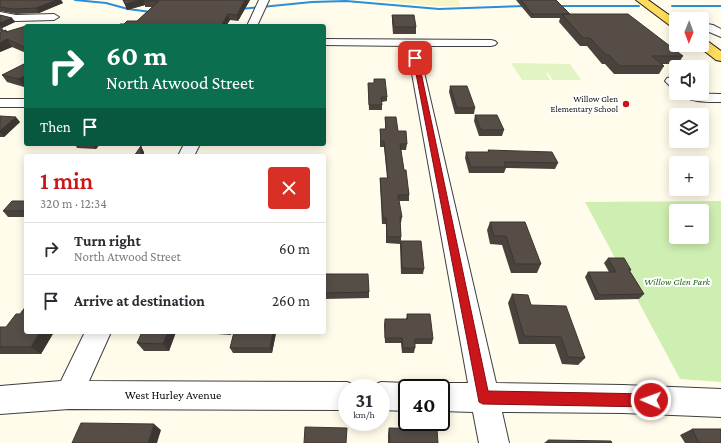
<!DOCTYPE html>
<meta charset="utf-8">
<style>
body{margin:0;font-family:"Crimson Pro",serif;background:#f7f7f7;color:#2b2b33;height:100vh;display:flex;flex-direction:column;font-size:15px;white-space:nowrap}
*{box-sizing:border-box;margin:0}
p{font-size:13px;color:#7c7c81}
.icon{flex:none;width:22px;height:22px;fill:none;stroke:currentColor;stroke-width:2;stroke-linecap:round;stroke-linejoin:round}
.map{position:relative;flex:1;overflow:hidden}
.details{position:absolute;left:24px;top:154px;width:302px;height:180px;display:flex;flex-direction:column;background:#fff;border-radius:4px;box-shadow:0 2px 10px #0003}
.details>*{flex:none}
.banner{position:absolute;left:24px;top:24px;width:302px;height:122px;border-radius:4px;box-shadow:0 2px 10px #0003;background:#0b6e4f;color:#fff;overflow:hidden}
.needle{width:26px;rotate:181deg}
.controls{position:absolute;left:669px;top:12px;display:grid;gap:8px}
.controls a{display:grid;place-items:center;width:40px;height:40px;border-radius:4px;background:#fff;box-shadow:0 2px 10px #0003;font-size:20px}
.speed{position:absolute;left:338px;top:379px;display:flex;gap:8px;font-size:20px;font-weight:700;text-align:center}
.speed>*{display:grid;place-content:center;width:52px;height:52px;border-radius:50%;background:#fff;box-shadow:0 2px 10px #0003;line-height:1}
.speed small{font-size:10px;font-weight:400}
.speed .limit{border:2px solid #111;border-radius:6px;background:#fff;color:#111}
.pin{position:absolute;display:grid;place-items:center;width:34px;height:34px;color:#fff;margin:-17px;border-radius:8px;box-shadow:0 2px 6px #0006}
.me{position:absolute;width:44px;margin:-22px;rotate:272deg;stroke-linejoin:round;filter:drop-shadow(0 0 3px #0008)}
.turn{display:flex;align-items:center;gap:14px;height:84px;padding:0 16px;font-size:18px}
.turn .icon{width:52px;height:52px;stroke-width:2.5}
.turn b{display:block;font-size:28px;line-height:34px}
.then{display:flex;align-items:center;height:38px;padding:0 16px;background:#0003;gap:8px;font-size:15px}
.round{display:grid;place-items:center;flex:none;width:42px;height:42px;border-radius:4px;background:#f7f7f7}
.summary{display:flex;align-items:center;justify-content:space-between;height:68px;padding:0 16px}
h1{font-size:24px;font-weight:600;line-height:30px;color:#ca161a}
ul{padding:0;list-style:none}
li{display:flex;align-items:center;gap:12px;height:52px;padding:0 16px;border-top:1px solid #e1e1e2}
li div{flex:1}
li b{display:block;font-size:15px}
li em{font-style:normal}
.map>svg:first-child{display:block}
</style>
<div class="map">
<svg width="721" height="443" viewBox="0 0 721 443">
<rect width="100%" height="100%" fill="#fffceb"/>
<path fill="#f8f5c8" d="M371 0H458L461 6H437Z"/>
<path fill="#cfeeb1" fill-rule="evenodd" d="M721 201V382L680 379 585 202ZM676 211H702V237H676Z"/>
<path fill="#e2f4c4" d="M511 63 570 64 581 80H553L548 73H546L550 80H522Z"/>
<g fill="none" stroke-linecap="round" stroke-linejoin="round">
<path stroke="#298fdb" stroke-width="2" d="M75 0 106 3 128 9 151 12
M557 6H639
M672 6H721
M240 9 312 2 346 1 439 9 526 6"/>
<defs>
<path id="minor" d="M259 0H269L257 26H247Z
M0 12 16 15 54 14 59 17 54 20 16 21 0 18Z
M702 23 713 25 721 29V37L702 29Z
M324 39 491 40 495 41 497 43 495 45 491 46H418L496 383 623 385 721 389V417L623 413 502 412 509 443H479L473 412 441 411V388L431 387 441 383H468L407 46 324 45Z
M672 77 676 78V88L671 87 665 81 667 78Z
M680 93 721 94V102C710 102 687 103 680 93Z
M0 99H26V107H0Z
M184 144H200L194 156H178Z
M85 332H111L89 381 347 382 357 386 358 388H347V410L69 409 0 414V386L61 381Z
M381 382 407 383 417 387 407 388V411L381 410V388H370L371 386Z"/>
<path id="major" d="M636 0H648L676 20V29L672 27Z
M702 39 706 40 721 51V61L716 60 698 46 702 45Z"/>
</defs>
<use href="#minor" stroke="#3f3f3f" stroke-width="2"/>
<use href="#major" stroke="#1d1d1d" stroke-width="2"/>
<use href="#minor" fill="#fff" fill-rule="evenodd"/>
<use href="#major" fill="#ffdc5b" fill-rule="evenodd"/>
</g>
<path fill="#4a423d" d="M0 0H61L63 3 39 13 16 14 0 11Z
M123 0H250L238 21 230 20 226 26H119L137 21 152 7H145V5L127 10Z
M516 0H556L569 14 683 56 678 64H662L664 66 659 74H614L605 64H602L587 46H580L559 22 560 18H531Z
M0 15 12 18 15 22 2 28 4 31 6 30 7 32 26 26V53L12 47 0 52 3 31H0Z
M392 15 416 27V34H393L392 22Z
M26 63 24 87 7 82 2 75Z
M374 79 387 97V101L382 102V110H369L368 83H374Z
M450 86 475 108 474 114H455L449 92Z
M475 115 504 130 502 136H479L474 121Z
M0 116 20 122 4 137H0Z
M385 117 398 131 407 144 406 150H401L404 170 409 195V201H399L402 217 401 223H400L401 237V241L424 269 423 274H401L400 247V244L386 243V224H382L380 184V178H387L384 147H380V129H385Z
M75 144H100L96 149 77 148Z
M228 144H248V145H229Z
M488 150 558 163 555 169 506 168 504 173H469L465 158 466 152H488Z
M26 201V217H8L3 211Z
M490 222 541 264 537 273H511L502 245 490 244 487 230Z
M608 258 631 270 630 271 644 294 639 299 595 300 585 277 588 272H609L604 263Z
M324 274 369 292V298L324 299V300Z
M512 294 531 305 585 358 578 365 562 364 555 344H519L508 303Z
M20 314 26 332H54L41 354H0V327H6Z
M407 314 433 339 432 344H415V348L414 353H402L401 343H385L384 325 385 319H406Z
M176 332 169 351H144L137 343Z
M216 332H232L231 335 217 334Z
M234 332H275L276 333 272 353H233L230 348Z
M389 428 438 443H388V434Z
M692 429 721 443H685L680 435Z
M548 440 612 443H544Z"/>
<path fill="#3c3632" d="M57 0H61L63 3 39 13 36 8Z
M140 0H148L143 1 145 5 127 10 125 4Z
M245 0H250L238 21 237 15Z
M228 14 230 20 226 26H221Z
M12 18 15 22 2 28 4 31 0 26V23Z
M7 39 12 47 0 52V43Z
M26 75V86L24 87 19 79Z
M16 117 20 122 4 137 0 132V131Z
M93 144H100L96 149Z
M141 146 144 152V156H141Z
M40 332H54L41 354 31 347Z
M168 332H176L169 351 163 344Z
M273 332H275L276 333 272 353 270 348Z
M154 424 161 430 157 443H148Z"/>
<path fill="#564d47" stroke="#3c3632" d="M0 0H57L36 8 13 9 0 7Z
M123 0H140L125 4Z
M144 0H245L237 15 228 14 221 26H119L120 24H124L127 21H137L159 1H143Z
M521 0H556L570 14H532Z
M562 14H628L683 56H652L664 66H619L609 55H606L590 38H583Z
M0 15 12 18 0 23Z
M392 15H414L416 27H394Z
M26 26V48L7 39 0 43V32L6 30V32Z
M26 63V75L19 79 2 75Z
M374 79H385L387 97H381L382 105H369L368 83H374Z
M450 86H467L475 108H457Z
M475 115H497L504 130H481Z
M0 116 16 117 0 131Z
M385 117H396L398 131H406L407 144H400L404 170H406L409 195H398L402 217H400L401 237H387L386 218H383L380 178H388L384 141H381L380 129H386Z
M141 146V156H134Z
M488 150 552 152 558 163 504 162 506 167H471L466 152H489Z
M12 201H26V211H3Z
M490 222H525L541 264H515L506 236H494Z
M401 241H421L424 269 402 268Z
M608 258H624L631 270H629L644 294 599 295 588 272H616Z
M324 274H368L369 292 324 293Z
M512 294 528 295 531 305 566 306 585 358 568 357 561 337 524 336Z
M26 306V332H40L31 347H0V327H6L16 314H20Z
M407 314H430L433 339H415V348H403L402 338H385V319H408Z
M142 332H168L163 344 137 343Z
M234 332H273L270 348H230Z
M81 423 154 424 148 443H72Z
M305 427 347 428 346 443H304Z
M389 428 437 429 438 443H390Z
M692 429H721V443H699Z
M548 440 611 441 612 443H549Z"/>
<path fill="#ca161a" stroke="#830e11" d="M415 56 418 58 488 391 651 394 655 396 657 400 655 405 651 407 483 404 479 402 413 58Z"/>
<circle fill="#ca161a" stroke="#fff" stroke-width="1.5" cx="626" cy="104" r="4"/>
<g text-anchor="middle" dominant-baseline="central" stroke-width="4" stroke-linejoin="round" paint-order="stroke">
<g font-size="9" fill="#0c0c0c" stroke="#fff" text-anchor="end">
<text x="618" y="99">Willow Glen<tspan x="618" dy="10">Elementary School</tspan></text>
</g>
<g font-size="10" font-style="italic" fill="#256a16" stroke="#fff">
<text x="677" y="281">Willow Glen Park</text>
</g>
<g font-size="12" fill="#0c0c0c" stroke="#fff">
<text x="173" y="395">West Hurley Avenue</text>
</g>
</g>
</svg>
<div class="controls">
<a><svg class="needle" viewBox="-14 -14 28 28"><path d="M0-13l5 13h-10z" fill="#e53935"/><path d="M0 13l5-13h-10z" fill="#7c7c81"/></svg></a>
<a><svg class="icon" aria-label="sound" viewBox="0 0 24 24"><path d="M4 9h4l5-4v14l-5-4H4zM17 9q2 3 0 6"/></svg></a>
<a><svg class="icon" aria-label="layers" viewBox="0 0 24 24"><path d="M12 4l9 5-9 5-9-5zM3 14l9 5 9-5"/></svg></a>
<a>+</a>
<a>−</a>
</div>
<div class="speed"><div>31<small>km/h</small></div><div class="limit">40</div></div>
<div class="pin" style="left:415px;top:58px;background:#d93025"><svg class="icon" aria-label="arrive" viewBox="0 0 24 24"><path d="M6 21V4h12l-3 4 3 4H6"/></svg></div>
<svg class="me" style="left:651px;top:400px" viewBox="-20 -20 40 40"><circle r="17" fill="#ca161a" stroke="#fff" stroke-width="3"/><path d="M0-11L8 9 0 5-8 9z" fill="#fff"/></svg>
<div class="banner">
<div class="turn"><svg class="icon" aria-label="right" viewBox="0 0 24 24"><path d="M7 20v-9h11M14 6l5 5-5 5"/></svg><div><b>60 m</b>North Atwood Street</div></div>
<div class="then">Then<svg class="icon" aria-label="arrive" viewBox="0 0 24 24"><path d="M6 21V4h12l-3 4 3 4H6"/></svg></div>
</div>
<section class="details">
<div class="summary"><div><h1>1 min</h1><p>320 m · 12:34</p></div><a class="round" style="background:#d93025;color:#fff"><svg class="icon" aria-label="close" viewBox="0 0 24 24"><path d="M6 6l12 12M18 6L6 18"/></svg></a></div>
<ul>
<li><svg class="icon" aria-label="right" viewBox="0 0 24 24"><path d="M7 20v-9h11M14 6l5 5-5 5"/></svg><div><b>Turn right</b><p>North Atwood Street</p></div><em>60 m</em></li>
<li><svg class="icon" aria-label="arrive" viewBox="0 0 24 24"><path d="M6 21V4h12l-3 4 3 4H6"/></svg><div><b>Arrive at destination</b></div><em>260 m</em></li>
</ul>
</section>
</div>
